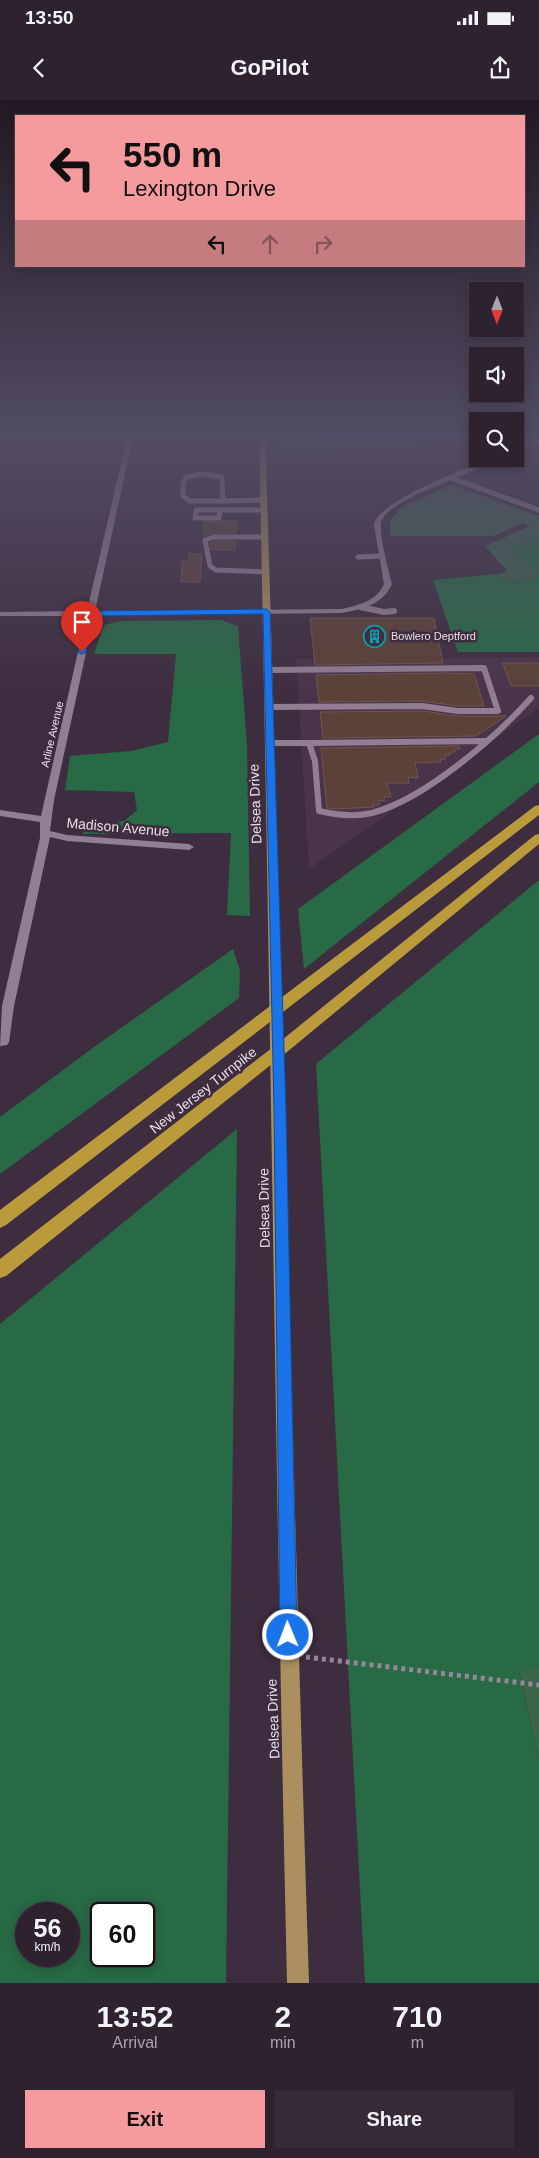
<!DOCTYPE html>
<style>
body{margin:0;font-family:Helvetica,sans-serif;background:#362a37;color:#f1f3f6;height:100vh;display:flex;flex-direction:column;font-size:19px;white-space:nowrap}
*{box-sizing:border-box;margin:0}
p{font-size:16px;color:#a7a4aa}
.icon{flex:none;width:28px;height:28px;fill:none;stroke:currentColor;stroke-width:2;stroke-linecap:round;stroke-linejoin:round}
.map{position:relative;height:1883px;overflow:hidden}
.details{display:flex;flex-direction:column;background:#2e222f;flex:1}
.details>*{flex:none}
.guide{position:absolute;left:15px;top:15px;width:510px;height:152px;border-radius:0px;box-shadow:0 2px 12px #0003,0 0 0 1px #493f4b;background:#f59b9e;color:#111;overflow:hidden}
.needle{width:32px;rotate:180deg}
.controls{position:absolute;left:469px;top:182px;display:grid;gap:10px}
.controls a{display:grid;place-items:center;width:55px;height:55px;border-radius:0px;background:#2e222f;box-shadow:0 2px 12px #0003,0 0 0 1px #493f4b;font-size:25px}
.speed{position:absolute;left:15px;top:1802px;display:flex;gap:10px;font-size:25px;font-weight:700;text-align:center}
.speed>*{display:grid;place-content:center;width:65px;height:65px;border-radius:50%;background:#2e222f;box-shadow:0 2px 12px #0003,0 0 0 1px #493f4b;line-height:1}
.speed small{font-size:12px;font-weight:400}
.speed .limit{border:2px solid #111;border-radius:8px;background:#fff;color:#111}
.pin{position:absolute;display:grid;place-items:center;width:42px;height:42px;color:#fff;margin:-51px -21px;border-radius:50% 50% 50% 0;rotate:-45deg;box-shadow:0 0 5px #0007}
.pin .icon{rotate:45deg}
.me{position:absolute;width:55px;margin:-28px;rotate:359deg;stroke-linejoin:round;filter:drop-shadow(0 0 4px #0008)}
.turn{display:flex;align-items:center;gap:18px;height:105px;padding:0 25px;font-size:22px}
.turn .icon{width:65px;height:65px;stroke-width:2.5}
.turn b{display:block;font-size:35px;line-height:42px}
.lanes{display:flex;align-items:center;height:48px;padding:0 25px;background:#0003;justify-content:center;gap:25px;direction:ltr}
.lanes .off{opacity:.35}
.eta{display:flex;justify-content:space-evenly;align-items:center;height:85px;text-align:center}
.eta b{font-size:30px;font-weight:800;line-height:35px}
.button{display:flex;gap:10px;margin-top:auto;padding:10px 25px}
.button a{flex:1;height:58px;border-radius:0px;background:#f59b9e;color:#111;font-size:20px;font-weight:800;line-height:58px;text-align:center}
.button a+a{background:#362a37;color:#f1f3f6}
.status{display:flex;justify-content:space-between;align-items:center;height:35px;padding:0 25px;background:#2e222f;direction:ltr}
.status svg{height:14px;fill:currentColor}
header{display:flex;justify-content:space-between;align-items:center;height:65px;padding:0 25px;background:#2e222f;font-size:22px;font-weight:800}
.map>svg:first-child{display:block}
</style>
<div class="status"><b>13:50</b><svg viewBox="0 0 49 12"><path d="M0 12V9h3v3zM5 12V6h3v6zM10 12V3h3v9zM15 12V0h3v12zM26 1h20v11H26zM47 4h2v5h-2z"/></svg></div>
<header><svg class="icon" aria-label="back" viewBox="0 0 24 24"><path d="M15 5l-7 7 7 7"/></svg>GoPilot<svg class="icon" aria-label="share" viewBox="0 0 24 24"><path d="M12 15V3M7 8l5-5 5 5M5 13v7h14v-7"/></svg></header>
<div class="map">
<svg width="539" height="1883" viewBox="0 0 539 1883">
<rect width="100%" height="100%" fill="#3e2d3f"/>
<path fill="#4a344b" d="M539 557V608L309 769 296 559Z"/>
<path fill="#3b644b" d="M452 385 539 416V439L520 443 511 450 539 472C524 483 514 483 497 474L506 472V470L485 446 530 426 523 423 494 436H390V421L402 407Z
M539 1567V1660L519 1571Z"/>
<path fill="#276a45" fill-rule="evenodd" d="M328 333H477L478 337 299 353 280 352 278 344 283 341 323 337Z
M539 439V552H458L433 480 497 474 507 479 518 481 529 479 539 472 511 450 520 443Z
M221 520 238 526 247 645 250 816 227 815 231 733 82 734 89 726 124 721 137 710 134 692 65 690 70 656 131 651 168 642 176 554H94L104 525 120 521Z
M539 634V682L304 869 298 809Z
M539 780V1567L519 1572 539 1660V1883H365L316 964Z
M233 849 240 871 239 898 0 1074V1017L94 947Z
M237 1029 226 1883H0V1224ZM26 1814H69V1856H26ZM101 1814H144V1856H101Z"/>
<path fill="#5b4137" stroke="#71564c" d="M222 421H237L236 433H214L204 436V422Z
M215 441H236L235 450H211L210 443Z
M189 454H202L200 482H181L182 461H189Z
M310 518H434L443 563 315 565Z
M503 563H539V586H511Z
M445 573 474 574 484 606H458L422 601 319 602 316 575Z
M422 611 458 616H506L476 636 323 638 320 612Z
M459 646 460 649H455V652H450V655H445V659H440L441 662 415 663 418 678 408 677 409 683H387L391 697H384V701L379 700V705H373L374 707 336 709 327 708 321 648Z"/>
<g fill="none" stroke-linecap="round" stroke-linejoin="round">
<path stroke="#958796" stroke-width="5" stroke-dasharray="4 4" stroke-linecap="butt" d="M306 1557 539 1585"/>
<path stroke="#927e93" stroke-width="5" d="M240 333 241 337 262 338
M202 374 222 377 223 401H189L183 395V385L186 377Z
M451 378 539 410
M223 401 264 400
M196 410H220L219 418H195Z
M220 410H264
M265 437H214L205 440 210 466 216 470 266 472
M358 457 383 456"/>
<path stroke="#927e93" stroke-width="6" d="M360 507 384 512 394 511
M268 570 484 568 498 611H458L422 606 269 607
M270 643H309L315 661 319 711C336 715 355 717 372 713 425 699 495 638 531 598
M309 643 486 641"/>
<path fill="#927e93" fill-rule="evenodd" d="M0 333H6L3 341 0 343Z
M128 333H134L95 511 342 509C359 505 377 501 384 484L374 425C377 401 466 369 488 359H496C474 375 392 397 382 420 377 429 389 472 392 484 383 505 362 509 342 513L94 516 54 700 50 731 67 735 189 744 194 747 189 750 67 741 50 737 14 906 9 942 7 945 0 946 2 906 40 738V722L0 716V710L41 716 86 516H0V512L87 511Z
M539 339V343L515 350V346Z"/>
<path fill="#ab8f5f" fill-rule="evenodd" d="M259 333H265C282 850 292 1366 309 1883H287C275 1366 270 850 259 333Z"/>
<path fill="#bb9a3c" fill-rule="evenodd" d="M539 705V715L6 1125 0 1128V1110L535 706Z
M539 734V744L287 952 6 1176 0 1178V1159L277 944 535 735Z"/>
</g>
<linearGradient id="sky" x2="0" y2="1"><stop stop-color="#221923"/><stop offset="0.56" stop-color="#524c63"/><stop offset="1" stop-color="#524c63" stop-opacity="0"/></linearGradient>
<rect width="539" height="597" fill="url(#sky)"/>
<path fill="#1a73e8" stroke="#114b97" d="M267 509 270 512 286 1009 297 1535 294 1541 288 1543 282 1541 280 1535 274 1009 263 514 94 516 86 552 82 554 78 552 87 514 91 511Z"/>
<defs>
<symbol id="building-ring" viewBox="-11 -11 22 22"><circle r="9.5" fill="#3e2d3f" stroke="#0f9aa8" stroke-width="1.5"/><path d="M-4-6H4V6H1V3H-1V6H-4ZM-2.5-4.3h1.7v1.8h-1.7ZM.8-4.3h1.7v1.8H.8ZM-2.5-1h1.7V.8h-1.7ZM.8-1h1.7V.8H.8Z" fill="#0f9aa8"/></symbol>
</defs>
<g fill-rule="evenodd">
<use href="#building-ring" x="362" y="524" width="25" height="25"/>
</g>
<g text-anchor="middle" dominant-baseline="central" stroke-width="5" stroke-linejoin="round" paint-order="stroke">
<g font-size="11" fill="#e8dde8" stroke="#3e2d3f" text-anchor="start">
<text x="391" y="536">Bowlero Deptford</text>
</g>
<g font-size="11" fill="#e8dde8" stroke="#3e2d3f">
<text transform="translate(52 634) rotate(-77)">Arline Avenue</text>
</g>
<g font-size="14" fill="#e8dde8" stroke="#3e2d3f">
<text transform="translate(255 704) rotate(-92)">Delsea Drive</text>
<text transform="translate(118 727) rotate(5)">Madison Avenue</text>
<text transform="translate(203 990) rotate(-38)">New Jersey Turnpike</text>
<text transform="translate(264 1108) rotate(-91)">Delsea Drive</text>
<text transform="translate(273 1619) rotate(-92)">Delsea Drive</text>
</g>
</g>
</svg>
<div class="controls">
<a><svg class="needle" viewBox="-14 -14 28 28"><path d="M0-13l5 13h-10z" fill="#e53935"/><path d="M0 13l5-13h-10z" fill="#a7a4aa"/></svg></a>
<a><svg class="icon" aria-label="sound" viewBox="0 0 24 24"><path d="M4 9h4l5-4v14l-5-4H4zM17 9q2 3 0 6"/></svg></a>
<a><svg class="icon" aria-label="search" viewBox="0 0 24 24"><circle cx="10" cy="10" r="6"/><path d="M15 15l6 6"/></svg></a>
</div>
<div class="speed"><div>56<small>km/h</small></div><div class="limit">60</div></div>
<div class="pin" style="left:82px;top:552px;background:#d93025"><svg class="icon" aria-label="arrive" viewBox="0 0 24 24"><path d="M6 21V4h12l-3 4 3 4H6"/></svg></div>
<svg class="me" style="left:288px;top:1535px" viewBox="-20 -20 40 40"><circle r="17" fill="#1a73e8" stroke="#fff" stroke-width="3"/><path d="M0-11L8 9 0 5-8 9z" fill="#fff"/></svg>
<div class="guide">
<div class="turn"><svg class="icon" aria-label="left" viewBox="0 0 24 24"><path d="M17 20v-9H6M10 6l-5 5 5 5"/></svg><div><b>550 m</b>Lexington Drive</div></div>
<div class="lanes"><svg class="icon" aria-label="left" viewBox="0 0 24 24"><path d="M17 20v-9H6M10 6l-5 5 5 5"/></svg><svg class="icon off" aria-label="ahead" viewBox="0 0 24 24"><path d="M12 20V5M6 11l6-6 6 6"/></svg><svg class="icon off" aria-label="right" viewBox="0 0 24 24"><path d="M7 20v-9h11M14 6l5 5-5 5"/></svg></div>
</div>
</div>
<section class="details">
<div class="eta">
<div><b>13:52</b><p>Arrival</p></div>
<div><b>2</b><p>min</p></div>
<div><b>710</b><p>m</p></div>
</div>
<div class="button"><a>Exit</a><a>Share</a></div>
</section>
